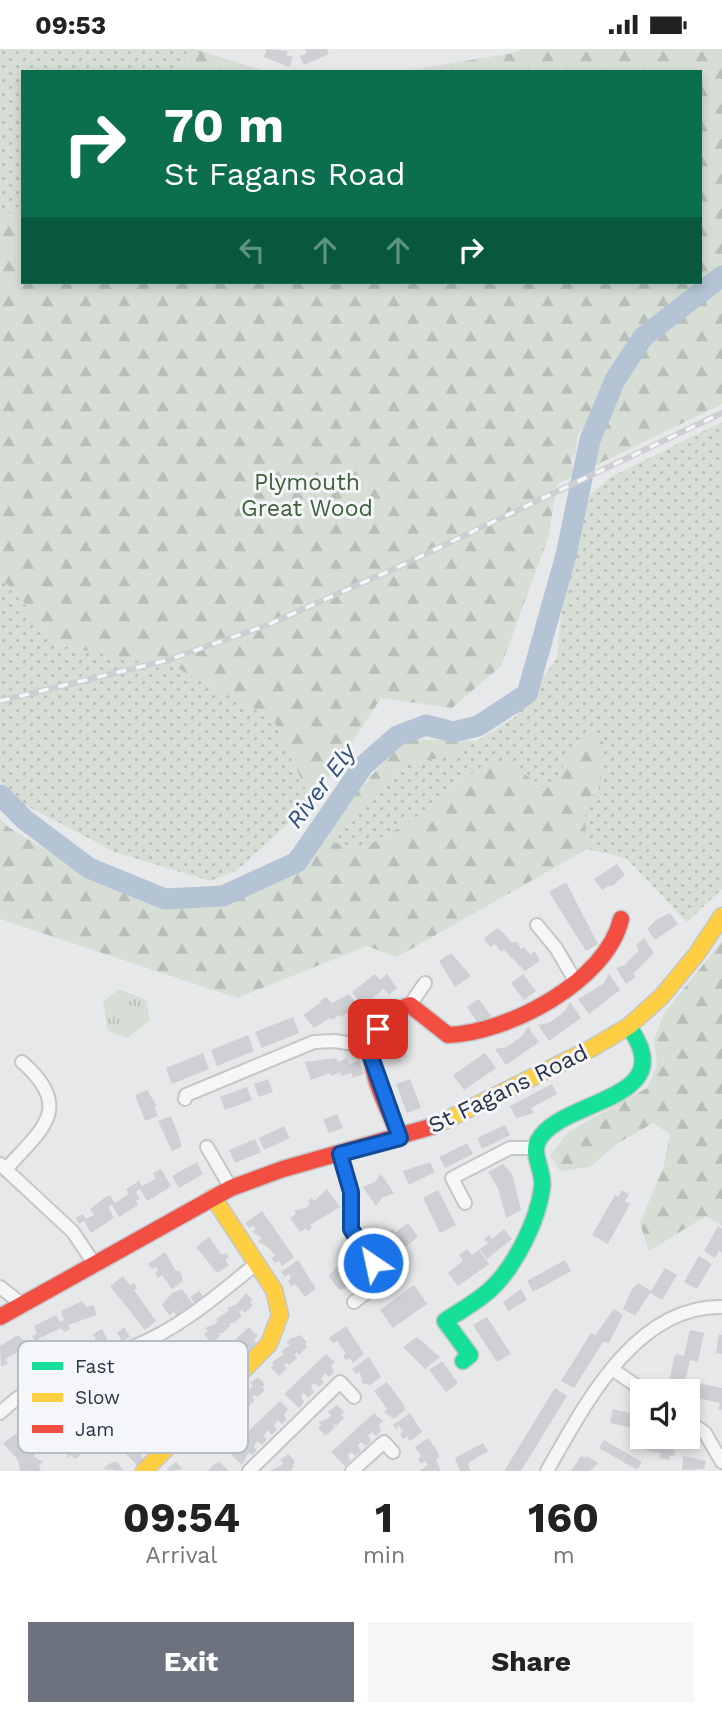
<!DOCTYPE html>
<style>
body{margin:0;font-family:"Work Sans",sans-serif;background:#f6f6f6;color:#222;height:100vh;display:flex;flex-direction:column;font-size:26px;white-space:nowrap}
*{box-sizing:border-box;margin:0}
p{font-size:23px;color:#767676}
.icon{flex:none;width:38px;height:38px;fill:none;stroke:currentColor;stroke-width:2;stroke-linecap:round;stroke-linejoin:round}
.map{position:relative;height:1422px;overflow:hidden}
.sheet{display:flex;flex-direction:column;background:#fff;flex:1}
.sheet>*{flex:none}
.banner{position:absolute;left:21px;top:21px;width:681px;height:214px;border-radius:0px;box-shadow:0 4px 10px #0003;background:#0b6e4f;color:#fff;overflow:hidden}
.fabs{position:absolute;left:630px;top:1330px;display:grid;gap:14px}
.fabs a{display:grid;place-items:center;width:70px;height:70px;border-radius:0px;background:#fff;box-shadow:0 4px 10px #0003;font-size:35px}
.pin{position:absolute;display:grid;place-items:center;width:60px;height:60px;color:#fff;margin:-30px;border-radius:14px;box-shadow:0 4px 10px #0006}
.me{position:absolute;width:77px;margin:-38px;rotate:326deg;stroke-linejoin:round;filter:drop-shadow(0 0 5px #0008)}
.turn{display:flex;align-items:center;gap:24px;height:147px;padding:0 28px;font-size:32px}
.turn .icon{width:91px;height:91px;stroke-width:2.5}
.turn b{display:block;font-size:49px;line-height:60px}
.lanes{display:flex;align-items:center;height:66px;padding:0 28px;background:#0003;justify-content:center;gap:35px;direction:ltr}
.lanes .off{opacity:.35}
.eta{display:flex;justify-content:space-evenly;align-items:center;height:119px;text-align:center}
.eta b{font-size:42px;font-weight:700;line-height:49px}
.cta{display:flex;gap:14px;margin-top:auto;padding:14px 28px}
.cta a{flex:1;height:80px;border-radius:0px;background:#6c737f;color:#fff;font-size:28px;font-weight:700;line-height:80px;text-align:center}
.cta a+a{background:#f6f6f6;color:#222}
.status{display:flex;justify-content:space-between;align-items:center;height:49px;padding:0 35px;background:#fff;direction:ltr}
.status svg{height:19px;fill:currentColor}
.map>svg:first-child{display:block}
</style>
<div class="status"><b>09:53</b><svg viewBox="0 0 49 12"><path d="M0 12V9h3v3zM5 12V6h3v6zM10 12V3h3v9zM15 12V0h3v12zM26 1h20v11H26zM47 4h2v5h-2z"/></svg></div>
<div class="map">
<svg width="722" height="1422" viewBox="0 0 722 1422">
<defs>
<pattern id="grass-dots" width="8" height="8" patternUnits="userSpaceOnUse" patternTransform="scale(1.75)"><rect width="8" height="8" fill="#d6ded6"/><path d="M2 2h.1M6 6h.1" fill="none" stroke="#b8bfb9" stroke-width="1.8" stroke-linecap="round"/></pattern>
<pattern id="forest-firs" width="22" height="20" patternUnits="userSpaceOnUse" patternTransform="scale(1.75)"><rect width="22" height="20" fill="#d6ded6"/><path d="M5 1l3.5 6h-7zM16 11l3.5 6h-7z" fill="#b8bfb9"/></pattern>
<pattern id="park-tufts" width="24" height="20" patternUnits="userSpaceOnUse" patternTransform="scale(1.75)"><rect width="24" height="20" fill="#d6ded6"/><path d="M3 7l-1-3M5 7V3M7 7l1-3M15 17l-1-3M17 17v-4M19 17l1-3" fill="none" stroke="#b8bfb9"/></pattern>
</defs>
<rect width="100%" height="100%" fill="#e6e8ea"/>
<path fill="url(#grass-dots)" d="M0 0H198L202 2 177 23H23V154L0 173Z
M722 373V840L687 873 626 809 587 800 584 755 599 738 563 720 546 740 489 712 408 774 361 800 332 793 404 715 452 707 514 669 557 609 565 521 585 451 609 429Z
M0 529 19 546 52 595 177 619 273 670 312 753 237 821 210 832 115 803 16 751 0 732Z"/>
<path fill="url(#forest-firs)" d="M522 0H722V355L592 418 588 381H581L577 389 576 404 571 410 574 427 557 435 548 489 501 617 452 659 381 649 312 753 273 670 177 619 52 595 19 546 0 529V173L23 154V233H700V23H399L513 4Z
M202 2 267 23H177Z
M591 686 603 693C607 719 602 735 584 755L587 800 397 908 367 897 237 949 0 870V770L8 778 51 804 101 829 191 859 226 856 259 833 286 825 387 709 409 690 477 692 452 707 404 715 333 793 361 800 408 774 489 712 508 714 546 740 563 720V706L575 693Z
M722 892V1176L706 1167 649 1202 640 1174 663 1119 670 1085 653 1074 615 1096 590 1118 560 1122 550 1107 568 1083 647 1039 657 1017 654 989 665 963Z"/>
<path fill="url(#park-tufts)" d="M119 940 146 951 150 971 127 989 108 982 103 953Z"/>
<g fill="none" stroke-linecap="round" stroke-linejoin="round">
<path stroke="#b4c4d5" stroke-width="21" d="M0 746 25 771 89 819 165 850 223 847 297 813 363 717 397 687 426 676 453 683 478 677 527 645 566 506 590 391 615 331 643 288 722 227"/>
</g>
<path fill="#ced0d3" d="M267 0 288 2 286 6 293 8 289 18 264 8Z
M305 0H327L329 5 304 16 300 7 307 4Z
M617 815 625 826 611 838 610 836 602 841 594 830Z
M566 833 598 895 586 902 549 843Z
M670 864 678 875 655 891 647 880 657 870Z
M498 879 513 894 516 892 521 900 524 898 530 906 535 902 540 912 525 922 504 901 501 903 495 895 490 898 484 889Z
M644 889 654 904 633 925 636 928 626 935 616 919 625 916 639 901 636 896Z
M451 904 471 927 455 938 439 912Z
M375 925 380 931 387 925 397 939 389 946 384 940 362 957 352 943Z
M523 925 536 942 524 951 511 934Z
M609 925 620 941 589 965 578 950 603 935Z
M349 945 360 959 351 965 349 963 341 968 339 966 332 971 330 969 314 979 303 966 320 954 322 957 320 952 326 948 332 954Z
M479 950 491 967 479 976 467 958Z
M570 953 581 969 549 992 538 976 549 974 564 963Z
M293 968 299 984 262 999 255 983Z
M528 978 539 993 506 1016 495 1000 507 998 522 987Z
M248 986 254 1002 217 1017 211 1001Z
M203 1004 209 1020 172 1035 166 1019Z
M485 1004 496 1019 464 1041 453 1026Z
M336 1009 338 1013 347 1009 349 1015 359 1012 364 1025 353 1029 351 1024 342 1027 340 1023 331 1027 330 1024 311 1031 305 1013Z
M268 1030 273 1043 259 1048 254 1035Z
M410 1030 421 1059 407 1064 396 1035Z
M552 1035 557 1045 531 1059 534 1064 516 1069 510 1057Z
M247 1038 252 1051 225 1061 220 1048Z
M147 1041 157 1057 154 1058 158 1067 145 1072 135 1046Z
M337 1065 343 1079 329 1084 323 1071Z
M171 1067 181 1093V1098L172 1102 158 1072Z
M505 1076 510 1086 482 1100 477 1089Z
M284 1077 290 1089 264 1101 259 1089Z
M255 1090 261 1103 235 1114 229 1101Z
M467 1094 473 1105 445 1119 439 1108Z
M197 1113 203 1125 179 1139 172 1127Z
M430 1113 435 1123 409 1136 403 1122Z
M503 1115 512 1125 521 1161 506 1169 498 1139 488 1123Z
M161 1120 171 1137 167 1140 147 1152 140 1140 136 1143 140 1150 136 1152 138 1156 119 1168 112 1156 108 1158 114 1169 91 1184 84 1172 79 1175 76 1169 83 1165 86 1170 94 1166 90 1160 103 1150 110 1146 115 1154 129 1145 126 1140 139 1132 142 1137 156 1130 153 1124Z
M381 1125 394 1144 382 1149 376 1157 363 1138 375 1133Z
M327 1140 340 1158 310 1176 312 1178 308 1182 306 1179 300 1183 290 1169 296 1165 294 1162 305 1159 310 1155 308 1152 312 1149 314 1152Z
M438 1141 456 1176 440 1184 423 1149Z
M622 1141 629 1145 625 1152 630 1155 608 1195 592 1186 615 1146 618 1148Z
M262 1162 294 1208 282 1217 279 1212 275 1214 271 1209 275 1207 270 1200 258 1192 262 1189 252 1183 256 1180 253 1177 249 1179 245 1174Z
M408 1174 418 1188 405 1198 407 1200 403 1203 401 1201 388 1210 378 1196 391 1187 389 1184 393 1180 395 1184Z
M718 1177 722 1180V1203L719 1202 715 1209 704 1202Z
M504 1180 512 1190 487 1210 480 1200 488 1194 484 1190 489 1186 492 1190Z
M209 1188 222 1206 226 1204 229 1208 225 1211 229 1216 217 1224 196 1198Z
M467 1200 472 1206 479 1201 489 1215 458 1237 448 1224 463 1212 459 1206Z
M165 1203 176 1222 178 1221 182 1226 183 1232 172 1240 162 1226 158 1229 155 1224 158 1221 156 1218 152 1220 148 1215Z
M699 1207 712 1215 697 1240 684 1233Z
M298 1211 316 1240 305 1248 295 1235 291 1237 288 1232 291 1229 289 1225 285 1228 281 1223Z
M351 1211 362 1225 349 1234V1238L339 1241 329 1227 337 1217 339 1220Z
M565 1211 571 1222 533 1243 527 1232Z
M665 1219 677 1226 662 1251 650 1244 635 1267 623 1260 632 1240 638 1234 651 1242Z
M123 1227 130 1236 134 1234 137 1239 134 1241 156 1272 145 1281 110 1237Z
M414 1236 427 1255 393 1279 380 1261Z
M182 1240 193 1255 177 1267 174 1263 169 1266 162 1256 172 1244Z
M521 1240 527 1251 508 1262 503 1253Z
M199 1242 205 1249 196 1256 190 1248Z
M246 1244 253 1251 250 1253 253 1256 245 1264 242 1261 239 1263 242 1267 234 1274H229L231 1276 223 1284H218L221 1286 212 1294 204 1286 208 1282 205 1279 215 1275 218 1272 216 1270 229 1262 227 1259 237 1255Z
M82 1252 86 1258 93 1256 97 1266 68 1276 70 1280 64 1283 61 1279 40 1289 36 1295 32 1287 37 1285 34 1277 56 1266 60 1273 64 1271 61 1262Z
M614 1260 623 1266 609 1294 603 1293 574 1339 561 1332 591 1284 595 1286Z
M487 1268 511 1305 497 1313 473 1276Z
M346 1277 364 1305 353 1314 350 1309 346 1312 343 1307 346 1304 337 1292 333 1294 329 1289Z
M124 1278 130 1288 122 1292 117 1284Z
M249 1278 258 1287 254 1290 257 1296 252 1302 247 1297 244 1301 247 1306 242 1312 237 1307 234 1311 237 1317 232 1322 217 1308Z
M102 1280 110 1296 97 1302 92 1292 96 1290 93 1285Z
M690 1281 704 1284 698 1313 690 1311 684 1338 669 1334 674 1308 676 1305 684 1307Z
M719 1285 722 1286V1305L716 1304Z
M18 1286 30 1297 5 1310 8 1314 1 1318 0 1297Z
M300 1286 307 1293 305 1295 307 1298 299 1306 297 1303 294 1306 297 1309 289 1316 287 1314 284 1316 287 1319 279 1327 271 1319 274 1315 272 1313 284 1305 281 1302 290 1296 287 1294 290 1290Z
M417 1288 440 1308 425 1320 403 1298Z
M326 1305 335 1313 331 1316 334 1323 329 1328 325 1324 321 1330 324 1333 319 1338 314 1334 311 1337 314 1343 308 1349 304 1344 301 1347 304 1353 299 1359 284 1345Z
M369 1308 381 1328 370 1336 362 1334 360 1323 356 1325 352 1320Z
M442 1312 458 1334 446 1343 429 1321Z
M258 1328 265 1335 262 1338 265 1341 258 1348 255 1346 252 1348 255 1351 247 1359 245 1356 242 1359 245 1362 237 1370 229 1362 232 1358 230 1355 240 1351 243 1348 240 1345 250 1340 253 1337 250 1334Z
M387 1333 404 1356 405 1361 394 1370 384 1363 387 1360 374 1342Z
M697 1334 722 1339V1361L718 1360 720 1354 693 1348Z
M555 1339 567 1347 521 1422H504Z
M280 1352 288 1360 284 1367 287 1370 282 1375 278 1371 274 1377 277 1380 272 1386 267 1381 264 1387 267 1390 262 1396 257 1392 254 1398 257 1401 252 1406 249 1403 242 1416 227 1402Z
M55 1356 85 1397 86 1402 75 1410 71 1406 68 1409 65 1397 61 1400 57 1395 61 1392 59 1388 55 1391 51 1386 55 1383 52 1380 48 1382 44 1377 48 1374 43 1375 38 1368Z
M337 1356 344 1363 341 1366 344 1369 336 1377 334 1374V1379L326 1387 318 1379 321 1376 319 1373 328 1369 331 1366 328 1363Z
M613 1360 642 1367V1381L610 1374Z
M165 1362 175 1372 171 1375 175 1381 169 1386 165 1382 161 1385 164 1391 159 1397 154 1392 151 1399 153 1401 148 1406 144 1402 141 1405 143 1411 138 1417 124 1403Z
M374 1364 383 1372 379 1376 381 1382 376 1387 372 1383 368 1386 371 1392 366 1397 361 1393 358 1396 361 1402 355 1407 351 1403 348 1406 350 1412 345 1417 331 1403Z
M410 1364 422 1383 410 1392 407 1387 403 1390 400 1385 403 1382 398 1376 397 1381 393 1376Z
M20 1382 24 1395 36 1405 33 1407 43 1413 39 1416 41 1422H20L18 1411 3 1394Z
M649 1388 676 1391 674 1407 670 1406 669 1411 660 1409 661 1404 646 1401Z
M428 1389 438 1403 439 1408 436 1411 441 1422H419L428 1416 425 1412 421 1415 418 1410 421 1407 415 1398Z
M604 1391 642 1413 637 1421 599 1399Z
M483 1394 488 1402 468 1414 470 1422H460L455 1409Z
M288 1405 295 1412 291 1422H270L280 1417 283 1414 280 1411Z
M581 1407 585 1409 586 1407 598 1414 590 1422H571Z
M683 1407 706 1412 704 1420 682 1421Z
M116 1412 124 1422 103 1420 109 1415Z
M176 1413 183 1420 170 1422 167 1420Z
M219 1413 229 1422H208L213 1416Z"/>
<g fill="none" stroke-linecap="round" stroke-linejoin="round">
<defs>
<path id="street" d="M537 876 556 899 576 933
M410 956 425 934
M185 1050 186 1046 314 993 335 992 371 998
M207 1098 231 1139
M340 1105 351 1143V1180L377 1222 378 1230 375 1237 354 1253
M0 1115 73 1183 95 1216
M6 1120C41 1081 75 1059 22 1013
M465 1154 452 1129 510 1099H535
M0 1238 23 1256
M612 1320 644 1342
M0 1364C42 1324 82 1319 133 1298 180 1279 218 1246 257 1214
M688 1372 705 1384 722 1413
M249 1422 340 1333 354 1348
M352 1422 384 1393 393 1403
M547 1422C584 1357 635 1256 722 1258"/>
<path id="fast" d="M463 1312 470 1306 445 1272C461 1261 479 1252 493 1238 516 1215 538 1171 542 1139 545 1123 531 1107 538 1092 557 1054 657 1053 641 1001 639 993 633 984 629 977"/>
<path id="slow" d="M434 1077 592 999 629 977 662 947 696 906 722 867
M144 1422 269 1295 280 1266 274 1241 213 1148"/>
<path id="jam" d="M400 1089C383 1045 340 979 410 956L448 986C508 984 607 932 621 870
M0 1268 231 1139 283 1120 434 1077"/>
</defs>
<use href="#street" stroke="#c4c6c8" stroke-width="16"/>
<use href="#fast" stroke="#c4c6c8" stroke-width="19"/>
<use href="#slow" stroke="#c4c6c8" stroke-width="19"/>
<use href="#jam" stroke="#c4c6c8" stroke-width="19"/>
<use href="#street" stroke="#f5f6f7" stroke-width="12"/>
<use href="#fast" stroke="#16e098" stroke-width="16"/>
<use href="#slow" stroke="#ffcf43" stroke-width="16"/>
<use href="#jam" stroke="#f24e42" stroke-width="16"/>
<defs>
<path id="rail" d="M0 652 168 611 267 576 396 519 722 364"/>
</defs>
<use href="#rail" stroke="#cecfd2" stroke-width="6"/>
<use href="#rail" stroke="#f4f6f9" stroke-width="3.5" stroke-dasharray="10" stroke-linecap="butt"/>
</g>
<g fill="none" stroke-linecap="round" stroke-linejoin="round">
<defs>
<path id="route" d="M373 1214 351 1180V1143L340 1105 400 1089 370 1005 378 980"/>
</defs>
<use href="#route" stroke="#114b97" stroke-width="18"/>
<use href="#route" stroke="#1a73e8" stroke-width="12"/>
</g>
<g text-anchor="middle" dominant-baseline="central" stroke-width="6" stroke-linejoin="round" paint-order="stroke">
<g font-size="23" fill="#3f6138" stroke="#f4f6f9">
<text x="307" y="433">Plymouth<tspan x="307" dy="26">Great Wood</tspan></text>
</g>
<g font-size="23" fill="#2b3445" stroke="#f4f6f9">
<text transform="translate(508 1040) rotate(-26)">St Fagans Road</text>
</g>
<g font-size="24" font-style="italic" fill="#34527a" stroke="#f4f6f9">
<text transform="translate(321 737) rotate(-53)">River Ely</text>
</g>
</g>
<rect x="18" y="1292" width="230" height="112" rx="10" fill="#f4f6f9" stroke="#b8bcc3" stroke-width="2"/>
<rect x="32" y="1313" width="31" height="8" fill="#16e098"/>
<rect x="32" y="1344" width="31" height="9" fill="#ffcf43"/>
<rect x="32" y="1376" width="31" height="8" fill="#f24e42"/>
<g font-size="19" fill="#2b3445">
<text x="75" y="1324">Fast</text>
<text x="75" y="1355">Slow</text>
<text x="75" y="1387">Jam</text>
</g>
</svg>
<div class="fabs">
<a><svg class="icon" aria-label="sound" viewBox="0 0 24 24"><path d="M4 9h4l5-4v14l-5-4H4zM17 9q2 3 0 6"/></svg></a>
</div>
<div class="pin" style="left:378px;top:980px;background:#d93025"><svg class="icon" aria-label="arrive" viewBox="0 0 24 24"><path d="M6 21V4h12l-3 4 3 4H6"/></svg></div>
<svg class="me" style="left:373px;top:1214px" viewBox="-20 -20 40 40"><circle r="17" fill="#1a73e8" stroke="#fff" stroke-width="3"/><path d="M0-11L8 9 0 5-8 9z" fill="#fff"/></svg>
<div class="banner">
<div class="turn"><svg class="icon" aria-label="right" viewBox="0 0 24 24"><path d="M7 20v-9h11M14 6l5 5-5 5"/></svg><div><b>70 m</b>St Fagans Road</div></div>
<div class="lanes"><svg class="icon off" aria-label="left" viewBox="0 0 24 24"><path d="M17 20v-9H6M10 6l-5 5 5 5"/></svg><svg class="icon off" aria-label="ahead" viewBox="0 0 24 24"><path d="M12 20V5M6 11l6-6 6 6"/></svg><svg class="icon off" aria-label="ahead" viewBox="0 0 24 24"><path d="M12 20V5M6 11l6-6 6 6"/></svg><svg class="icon" aria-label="right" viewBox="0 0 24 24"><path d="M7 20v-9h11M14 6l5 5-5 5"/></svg></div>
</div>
</div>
<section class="sheet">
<div class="eta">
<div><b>09:54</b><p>Arrival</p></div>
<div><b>1</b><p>min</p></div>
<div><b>160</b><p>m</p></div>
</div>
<div class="cta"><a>Exit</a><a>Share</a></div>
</section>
